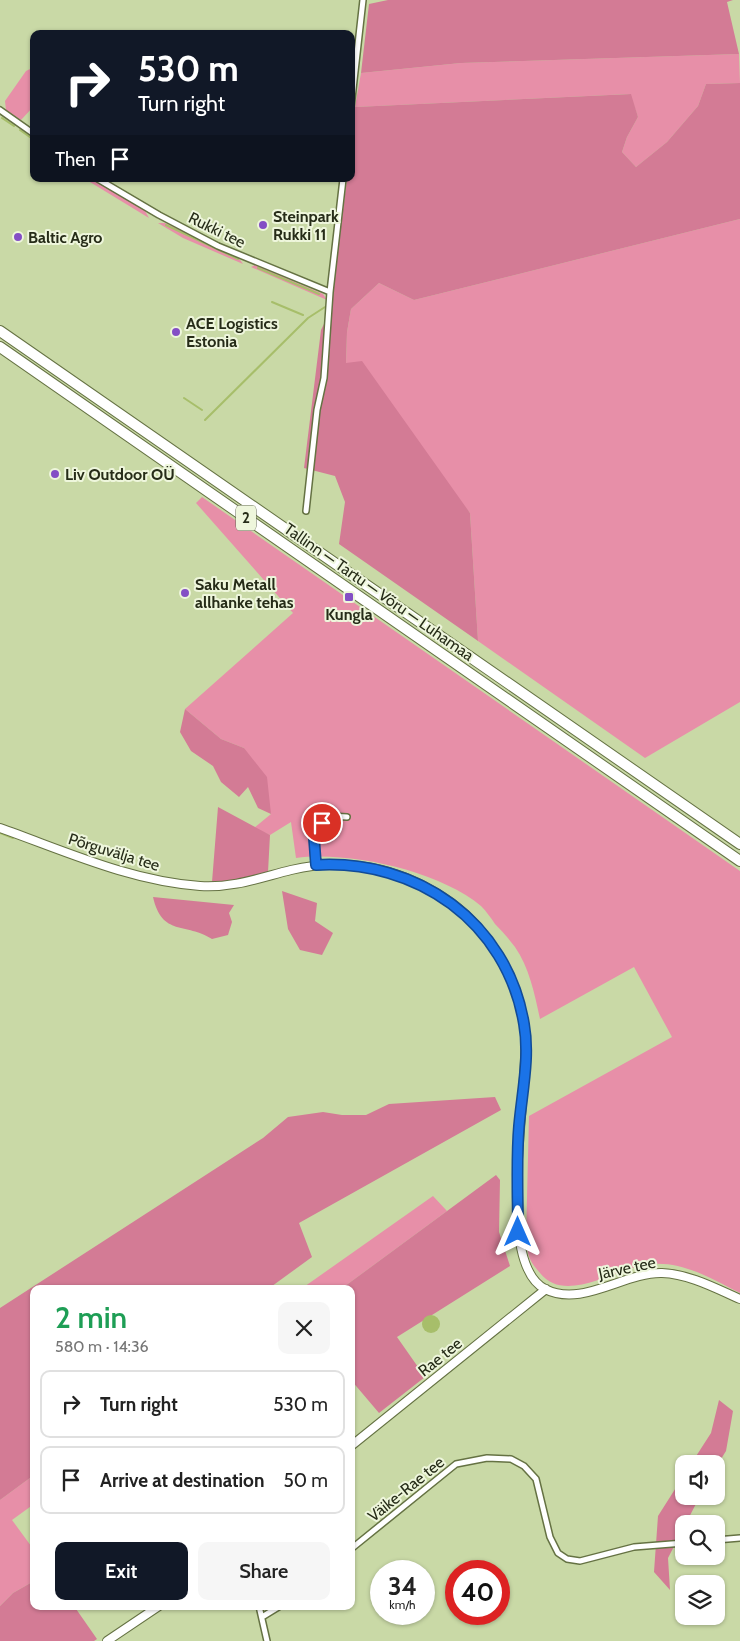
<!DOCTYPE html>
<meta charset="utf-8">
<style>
body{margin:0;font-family:Cabin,sans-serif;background:#f6f6f6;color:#222;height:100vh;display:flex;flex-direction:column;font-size:19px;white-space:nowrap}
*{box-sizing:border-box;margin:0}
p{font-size:16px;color:#767676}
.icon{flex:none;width:28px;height:28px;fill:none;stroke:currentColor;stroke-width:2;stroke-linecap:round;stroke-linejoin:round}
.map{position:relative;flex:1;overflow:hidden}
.sheet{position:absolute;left:30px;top:1285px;width:325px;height:325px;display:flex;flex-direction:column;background:#fff;border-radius:10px;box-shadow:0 1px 4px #0004}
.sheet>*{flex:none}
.top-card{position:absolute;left:30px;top:30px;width:325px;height:152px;border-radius:10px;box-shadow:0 1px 4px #0004;background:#111827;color:#fff;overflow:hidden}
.buttons{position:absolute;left:675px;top:1455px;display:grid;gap:10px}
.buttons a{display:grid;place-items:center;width:50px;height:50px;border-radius:10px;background:#fff;box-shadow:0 1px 4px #0004;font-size:25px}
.speed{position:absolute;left:370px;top:1560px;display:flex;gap:10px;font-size:25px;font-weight:700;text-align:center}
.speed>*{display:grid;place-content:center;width:65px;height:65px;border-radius:50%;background:#fff;box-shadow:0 1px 4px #0004;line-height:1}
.speed small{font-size:12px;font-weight:400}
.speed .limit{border:8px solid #d22;background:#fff;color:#111}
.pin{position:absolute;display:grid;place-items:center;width:42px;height:42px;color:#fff;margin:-21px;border:2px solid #fff;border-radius:50%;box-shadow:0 1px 5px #0007}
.me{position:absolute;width:55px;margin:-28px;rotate:0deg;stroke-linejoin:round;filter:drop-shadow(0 0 4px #0008)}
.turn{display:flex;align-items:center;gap:18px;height:105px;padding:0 25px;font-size:22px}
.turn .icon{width:65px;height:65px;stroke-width:2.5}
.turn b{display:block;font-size:35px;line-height:42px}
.then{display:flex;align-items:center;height:48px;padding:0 25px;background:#0003;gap:10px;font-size:19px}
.round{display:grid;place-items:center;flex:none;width:52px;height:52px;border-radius:10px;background:#f6f6f6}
.summary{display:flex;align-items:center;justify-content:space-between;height:85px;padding:0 25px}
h1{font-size:30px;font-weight:600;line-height:38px;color:#1e9e55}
.button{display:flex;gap:10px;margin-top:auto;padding:10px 25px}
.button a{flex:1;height:58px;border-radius:10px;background:#111827;color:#fff;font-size:20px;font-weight:600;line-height:58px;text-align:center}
.button a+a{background:#f6f6f6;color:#222}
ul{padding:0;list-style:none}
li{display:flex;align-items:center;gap:15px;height:68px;margin:0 10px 8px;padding:0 15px;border:2px solid #e0e0e0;border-radius:10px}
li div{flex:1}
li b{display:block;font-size:19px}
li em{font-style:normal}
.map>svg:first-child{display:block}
</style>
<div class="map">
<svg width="740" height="1641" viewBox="0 0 740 1641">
<rect width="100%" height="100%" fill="#c9d9a6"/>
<path fill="#e78fa8" d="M739 54 740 83 706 84 698 106 667 142 636 167 622 152 627 137 638 117 630 94 355 107 361 73 461 63Z
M34 67V106L21 120 6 110 5 101 26 71Z
M85 179H93L145 211 149 218Z
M740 219V702L645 758 478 641 470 513 346 364 347 332 351 309 379 283 414 300Z
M158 223H165L238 257 243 264 183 238Z
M255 265 323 294 327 300 251 267Z
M202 497 740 871V1293C712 1279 683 1261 651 1264 618 1266 566 1306 540 1273 529 1260 528 1257 526 1239L529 1116 672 1037 634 967 540 1019C535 995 529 967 515 947 509 939 502 931 495 924 491 918 486 911 481 906 439 871 350 851 296 858L291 822 270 835 254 828 271 814 244 748 221 739 185 709 293 613 196 503Z
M433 1196 447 1211 341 1289H301Z
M34 1475V1504L12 1520 34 1550V1581L13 1593 0 1606V1500Z"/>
<path fill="#d37b95" d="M388 0H733L727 2 739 54 461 63 361 73 369 4Z
M740 83V219L414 300 379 283 351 309 347 332 346 363 362 361 470 513 478 641 339 544 345 502 335 476 304 468 321 330 330 312 347 179H351V139L355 107 631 94 638 117 627 137 622 152 636 167 667 142 698 106 706 84Z
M185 709 221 739 244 748 267 777 271 814 258 808 248 787 239 797 221 782 213 766 191 751 180 732Z
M218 807 270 835 268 872 239 880 212 882Z
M282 891 317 903 315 921 333 933 322 955 300 950 288 929Z
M153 897 234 905 229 913 232 922 228 935 212 939C186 922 162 937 153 897Z
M495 1097 501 1110 299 1223 312 1257 268 1289H34V1475L0 1500V1308L263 1138 288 1117 323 1112 342 1115H366L389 1104Z
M496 1175 500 1180 499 1232 510 1266 397 1337 425 1377 379 1413 351 1380V1289H341Z
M719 1400 733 1411 726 1451 716 1467V1464H691L711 1433Z
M684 1475V1496H700L668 1558 670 1590 654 1572 658 1516Z
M34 1581V1606H74L97 1639 94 1641H0V1606L13 1593Z"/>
<path fill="#a7be6a" d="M422 1324a9 9 0 1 1 18 0a9 9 0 1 1-18 0Z"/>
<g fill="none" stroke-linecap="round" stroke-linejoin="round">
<path stroke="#a7be6a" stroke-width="2" d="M2 118 14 126
M20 130 34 140
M166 225 238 259
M258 268 319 294
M272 302 303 315
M184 398 202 410
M205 420 308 318 325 307
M0 833 13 838"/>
<defs>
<path id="street" d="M351 107 363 0
M0 110 34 134
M98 179 159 215 218 246 330 292
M306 511 317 410 324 378 330 292 343 179
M316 865C313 839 311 812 347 817
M716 1540 740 1538
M351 1549 456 1464 487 1458 511 1459 524 1466 536 1479 550 1537 558 1553 567 1559 580 1561 634 1547 684 1543
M259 1606 267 1641
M262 1617 280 1606"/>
<path id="secondary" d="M0 828C65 851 130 881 200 886 233 888 259 878 291 870 344 857 397 867 443 897 485 924 516 975 524 1023 533 1078 491 1261 545 1289 582 1308 624 1272 662 1273 689 1274 715 1288 740 1299
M351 1446 546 1289
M107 1641 159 1606"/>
<path id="highway" d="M0 331 740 844
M0 347 740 861"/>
</defs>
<use href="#street" stroke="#657243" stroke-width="8"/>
<use href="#secondary" stroke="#657243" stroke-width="10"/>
<use href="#highway" stroke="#657243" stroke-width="12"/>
<use href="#street" stroke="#fff" stroke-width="5"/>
<use href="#secondary" stroke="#fff" stroke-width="8"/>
<use href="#highway" stroke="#fff" stroke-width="10"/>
</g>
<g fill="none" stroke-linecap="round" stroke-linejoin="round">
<defs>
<path id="route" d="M322 823 314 838 316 865C417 859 507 922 524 1024 530 1057 522 1092 519 1126 516 1160 518 1197 518 1232"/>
</defs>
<use href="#route" stroke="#114b97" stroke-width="12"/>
<use href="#route" stroke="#1a73e8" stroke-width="9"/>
</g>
<g fill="#844ec5" stroke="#eef6dc" stroke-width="2">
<circle cx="263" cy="225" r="5"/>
<circle cx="18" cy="237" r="5"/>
<circle cx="176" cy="332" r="5"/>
<circle cx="55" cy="474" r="5"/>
<circle cx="185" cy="593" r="5"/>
<rect x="344" y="592" width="10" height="10" rx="2.5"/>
</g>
<g text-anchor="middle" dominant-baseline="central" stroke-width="4" stroke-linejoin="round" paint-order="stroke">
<rect fill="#eef6dc" stroke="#626953" stroke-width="1" x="236" y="505.5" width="20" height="25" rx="4"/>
<g font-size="15" font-weight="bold" fill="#262c18">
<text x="246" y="518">2</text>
</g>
<g font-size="16" font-weight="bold" fill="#262c18" stroke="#eef6dc" text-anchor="start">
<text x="273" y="216">Steinpark<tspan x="273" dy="18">Rukki 11</tspan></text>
<text x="28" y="237">Baltic Agro</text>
<text x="186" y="323">ACE Logistics<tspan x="186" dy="18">Estonia</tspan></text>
<text x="65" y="474">Liv Outdoor OÜ</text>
<text x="195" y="584">Saku Metall<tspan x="195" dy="18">allhanke tehas</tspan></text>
<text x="349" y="614" text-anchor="middle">Kungla</text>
</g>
<g font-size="16" fill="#262c18" stroke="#eef6dc">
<text transform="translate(217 230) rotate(26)">Rukki tee</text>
<text transform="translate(379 592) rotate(35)">Tallinn — Tartu — Võru — Luhamaa</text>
<text transform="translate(114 852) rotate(17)">Põrguvälja tee</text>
<text transform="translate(627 1268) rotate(-12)">Järve tee</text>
<text transform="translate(440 1357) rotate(-39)">Rae tee</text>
<text transform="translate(406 1489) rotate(-39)">Väike-Rae tee</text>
</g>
</g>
</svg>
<div class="buttons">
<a><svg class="icon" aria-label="sound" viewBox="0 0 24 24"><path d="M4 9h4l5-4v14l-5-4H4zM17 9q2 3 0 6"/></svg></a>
<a><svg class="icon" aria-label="search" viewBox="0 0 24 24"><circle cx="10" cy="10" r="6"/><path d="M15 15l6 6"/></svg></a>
<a><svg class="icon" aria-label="layers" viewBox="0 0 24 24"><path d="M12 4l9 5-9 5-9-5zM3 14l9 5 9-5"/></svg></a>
</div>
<div class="speed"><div>34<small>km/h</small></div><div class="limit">40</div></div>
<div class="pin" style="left:322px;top:823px;background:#d93025"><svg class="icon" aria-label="arrive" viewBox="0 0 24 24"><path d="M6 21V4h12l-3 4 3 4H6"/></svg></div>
<svg class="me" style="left:518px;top:1232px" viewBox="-20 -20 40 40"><path d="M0-17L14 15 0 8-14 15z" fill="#1a73e8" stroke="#fff" stroke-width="4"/></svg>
<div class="top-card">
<div class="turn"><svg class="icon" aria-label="right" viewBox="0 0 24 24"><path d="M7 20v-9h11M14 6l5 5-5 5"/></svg><div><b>530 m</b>Turn right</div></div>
<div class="then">Then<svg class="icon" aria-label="arrive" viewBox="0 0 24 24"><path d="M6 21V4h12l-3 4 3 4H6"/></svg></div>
</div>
<section class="sheet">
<div class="summary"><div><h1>2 min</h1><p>580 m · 14:36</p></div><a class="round"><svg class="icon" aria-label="close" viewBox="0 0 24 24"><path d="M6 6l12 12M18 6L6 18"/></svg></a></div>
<ul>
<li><svg class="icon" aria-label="right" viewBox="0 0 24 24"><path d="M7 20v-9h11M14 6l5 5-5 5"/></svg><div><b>Turn right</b></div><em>530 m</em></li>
<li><svg class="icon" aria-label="arrive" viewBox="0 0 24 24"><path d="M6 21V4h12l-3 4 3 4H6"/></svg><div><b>Arrive at destination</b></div><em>50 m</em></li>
</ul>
<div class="button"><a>Exit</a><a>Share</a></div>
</section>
</div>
